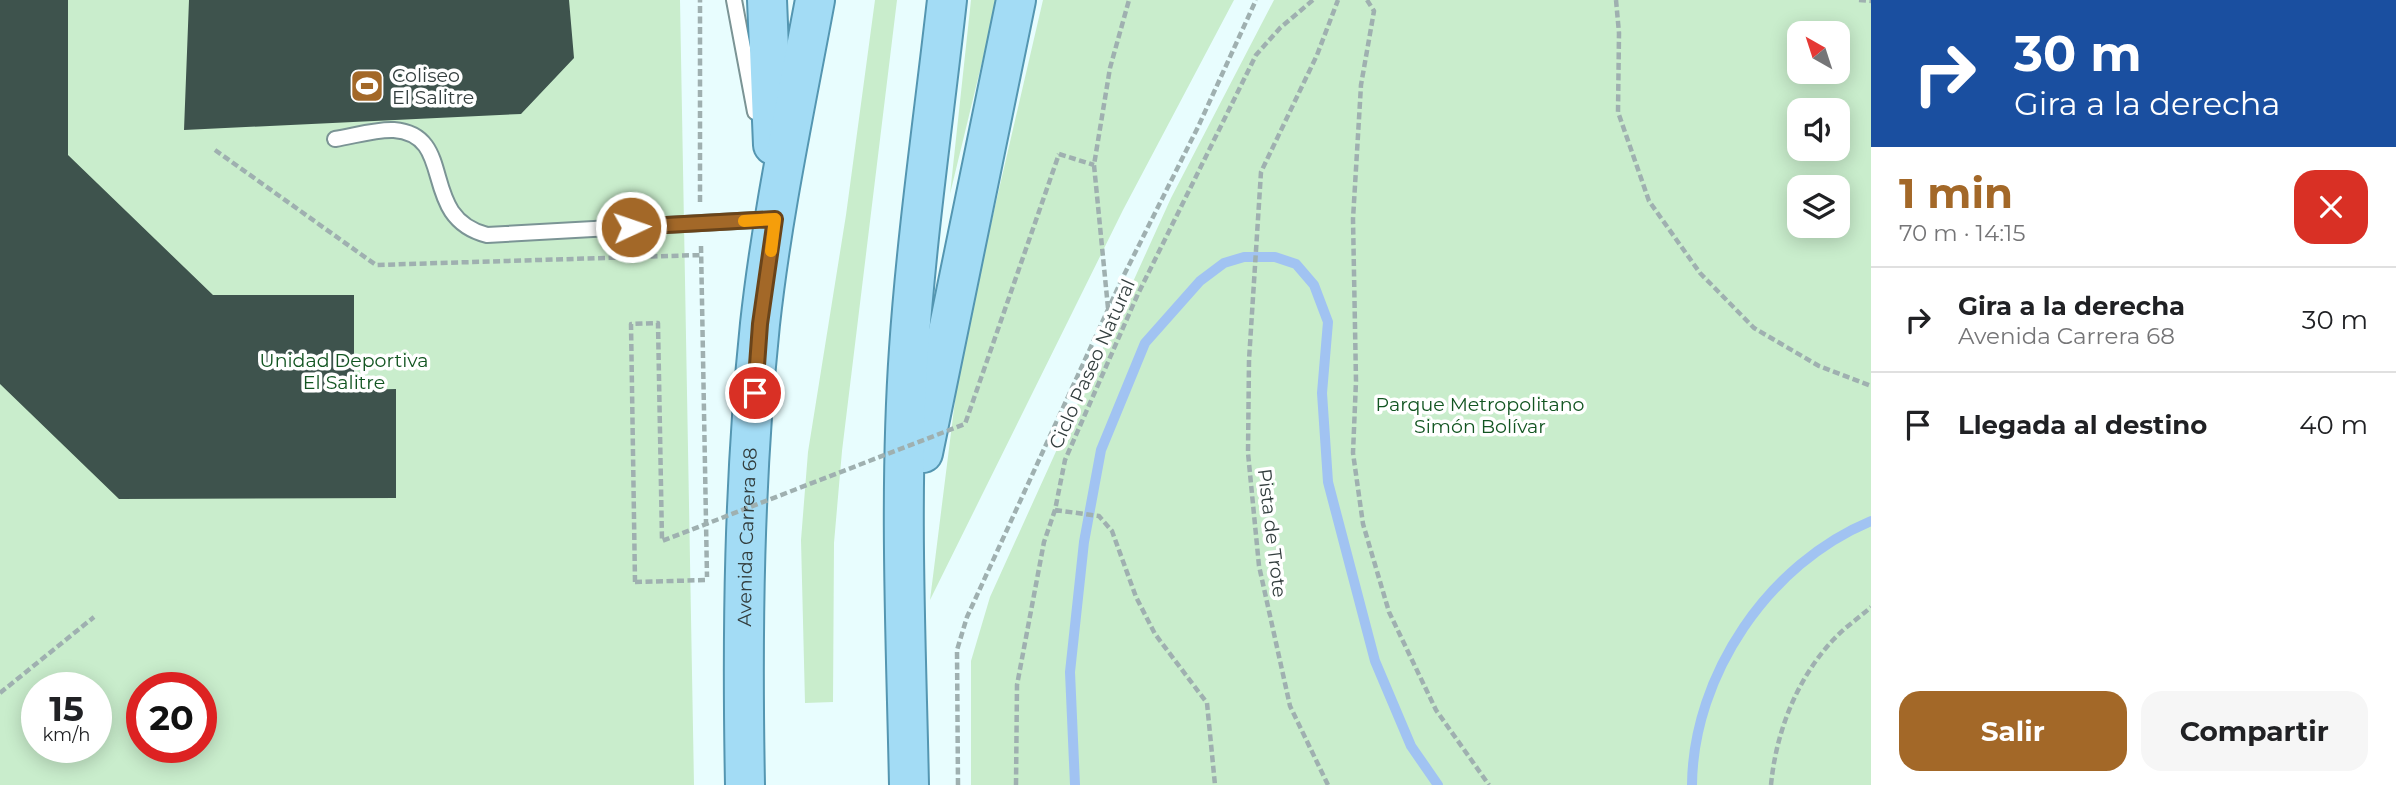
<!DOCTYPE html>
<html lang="es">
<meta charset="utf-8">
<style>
body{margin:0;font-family:Montserrat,sans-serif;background:#f6f6f6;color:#202124;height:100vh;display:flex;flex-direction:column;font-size:26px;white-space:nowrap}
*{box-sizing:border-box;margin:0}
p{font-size:23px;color:#757577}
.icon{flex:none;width:38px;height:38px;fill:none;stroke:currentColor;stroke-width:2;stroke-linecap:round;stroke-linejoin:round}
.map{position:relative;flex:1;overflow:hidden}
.drawer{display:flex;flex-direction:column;background:#fff;width:525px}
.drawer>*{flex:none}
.top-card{background:#1a4fa0;color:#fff;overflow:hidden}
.needle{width:46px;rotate:321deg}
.tools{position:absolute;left:1787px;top:21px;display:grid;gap:14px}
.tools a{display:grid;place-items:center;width:63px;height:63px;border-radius:14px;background:#fff;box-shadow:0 4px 18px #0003;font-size:35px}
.speed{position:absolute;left:21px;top:672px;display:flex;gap:14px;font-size:35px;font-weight:700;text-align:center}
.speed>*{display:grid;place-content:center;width:91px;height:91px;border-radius:50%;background:#fff;box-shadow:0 4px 18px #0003;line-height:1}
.speed small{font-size:18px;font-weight:400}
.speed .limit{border:10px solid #d22;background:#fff;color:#111}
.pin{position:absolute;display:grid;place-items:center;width:60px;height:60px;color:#fff;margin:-30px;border:4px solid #fff;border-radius:50%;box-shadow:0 2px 7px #0007}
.me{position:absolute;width:77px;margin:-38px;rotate:87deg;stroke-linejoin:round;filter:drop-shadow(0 0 5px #0008)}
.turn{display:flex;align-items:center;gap:24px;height:147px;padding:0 28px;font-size:32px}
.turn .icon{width:91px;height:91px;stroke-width:2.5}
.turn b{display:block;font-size:49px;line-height:60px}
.round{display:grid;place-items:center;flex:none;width:74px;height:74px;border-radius:21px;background:#f6f6f6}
.overview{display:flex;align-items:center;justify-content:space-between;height:119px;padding:0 28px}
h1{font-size:42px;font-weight:700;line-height:52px;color:#a36828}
.action{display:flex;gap:14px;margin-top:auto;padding:14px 28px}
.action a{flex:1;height:80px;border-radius:21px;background:#a36828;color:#fff;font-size:28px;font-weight:700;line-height:80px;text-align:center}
.action a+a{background:#f6f6f6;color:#202124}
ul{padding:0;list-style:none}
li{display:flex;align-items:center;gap:21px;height:105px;padding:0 28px;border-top:2px solid #e0e0e0}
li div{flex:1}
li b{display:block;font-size:26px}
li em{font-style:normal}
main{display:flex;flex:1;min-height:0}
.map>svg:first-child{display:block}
</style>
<main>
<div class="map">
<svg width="1871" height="785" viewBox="0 0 1871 785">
<rect width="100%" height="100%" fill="#e8fdfe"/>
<path fill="#c9edcc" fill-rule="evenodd" d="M0 0H680L694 785H0ZM37 688H96V747H37ZM142 688H201V747H142Z
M875 0H897L842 451 834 543 833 702 805 703 801 540 808 452 846 215Z
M971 0H997L950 194Z
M1043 0H1234L1123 210 930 600 961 353Z
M1274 0H1871V785H971V661L990 597 1171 198ZM1838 33V72H1799V33ZM1838 110V149H1799V110ZM1799 187H1838V226H1799Z"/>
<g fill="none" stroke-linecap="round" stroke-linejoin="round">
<path stroke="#a1c3f2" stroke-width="10" d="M1075 785 1070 672 1084 542 1101 450 1145 343 1200 281 1224 263 1244 257H1275L1296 264 1314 285 1328 322 1322 393 1328 482 1375 661 1411 746 1438 785
M1692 785C1693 675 1769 563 1871 521"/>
</g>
<path fill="#3e534d" d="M0 0H68V155L213 295H354V390L396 389V498L119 499 0 384Z
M189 0H569L574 58 521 114 184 130Z"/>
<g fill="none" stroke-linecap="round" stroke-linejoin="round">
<defs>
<path id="lane" d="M734 0 755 112
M335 139C354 136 376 129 394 130 458 135 417 217 487 235L772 219"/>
<g id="primary">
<path d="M767 0 773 145"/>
<path d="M923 453 1016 0"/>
<path id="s1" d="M745 785C742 631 744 478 760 324 772 215 795 108 815 0"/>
<path d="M909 785C906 640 899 494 909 349 917 232 934 116 947 0"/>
</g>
</defs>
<use href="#lane" stroke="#7b9495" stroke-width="18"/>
<use href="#primary" stroke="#5496b1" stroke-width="42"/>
<path stroke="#9fb0b0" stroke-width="4.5" stroke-dasharray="7 3.5" stroke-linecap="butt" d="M1367 0 1374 11 1361 85 1353 219 1356 381 1353 453 1363 524 1389 612 1436 710 1489 785
M1616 0 1619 33 1618 112 1649 201 1700 273 1754 328 1819 366 1871 386
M1859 0 1871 1
M215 150 376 265 701 255
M1059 154 1094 165
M700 202V0
M701 246 707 577
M1108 308 1094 165 1110 68 1129 0
M1055 510 1099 516 1112 531 1136 597 1155 634 1207 703 1215 785
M635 582 707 580
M0 693 94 617
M958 785 957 650 967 617 1122 279 1198 127 1256 0
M1016 785 1017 685 1044 542 1055 510 1065 460 1137 296 1256 55 1280 28 1313 0
M1328 785 1290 706 1259 566 1248 453 1249 360 1261 172 1317 55 1338 0
M1771 785C1776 732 1797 678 1834 639 1845 627 1859 618 1871 607"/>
<use href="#lane" stroke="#fff" stroke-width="14"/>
<use href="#primary" stroke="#a3dcf5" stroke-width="38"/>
<path stroke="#9fb0b0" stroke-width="4.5" stroke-dasharray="7 3.5" stroke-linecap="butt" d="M635 582 631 324 658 323 662 541 965 424 1059 154"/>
</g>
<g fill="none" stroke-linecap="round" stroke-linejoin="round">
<defs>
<path id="route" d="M631 227 775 219 760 324 755 393"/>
</defs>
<use href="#route" stroke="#6a441a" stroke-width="18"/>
<use href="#route" stroke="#a36828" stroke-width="12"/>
<path stroke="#f59e0b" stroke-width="12" d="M744 221 775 219 771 251"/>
</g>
<defs>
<symbol id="stadium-square" viewBox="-11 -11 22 22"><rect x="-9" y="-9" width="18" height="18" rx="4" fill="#a36828" stroke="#fff"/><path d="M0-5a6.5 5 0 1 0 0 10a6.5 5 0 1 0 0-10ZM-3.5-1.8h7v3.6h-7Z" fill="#fff"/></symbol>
</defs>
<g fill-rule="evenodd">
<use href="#stadium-square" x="348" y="67" width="38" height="38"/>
</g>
<g text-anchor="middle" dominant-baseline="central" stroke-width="7" stroke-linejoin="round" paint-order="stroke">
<g font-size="19" fill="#333e3e" stroke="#fff" text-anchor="start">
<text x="392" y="75">Coliseo<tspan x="392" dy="22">El Salitre</tspan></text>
</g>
<g font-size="19" fill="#125521" stroke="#fff">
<text x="344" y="360">Unidad Deportiva<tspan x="344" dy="22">El Salitre</tspan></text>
<text x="1480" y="404">Parque Metropolitano<tspan x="1480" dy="22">Simón Bolívar</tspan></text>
</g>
<g font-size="19" fill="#333e3e" stroke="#fff">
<text transform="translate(1092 364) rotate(-66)">Ciclo Paseo Natural</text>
<text transform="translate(1272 533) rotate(83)">Pista de Trote</text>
<text stroke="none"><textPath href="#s1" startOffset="248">Avenida Carrera 68</textPath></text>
</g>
</g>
</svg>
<div class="tools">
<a><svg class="needle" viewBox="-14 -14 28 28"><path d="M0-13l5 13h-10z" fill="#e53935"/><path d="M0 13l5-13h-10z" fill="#757577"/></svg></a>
<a><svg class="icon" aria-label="sound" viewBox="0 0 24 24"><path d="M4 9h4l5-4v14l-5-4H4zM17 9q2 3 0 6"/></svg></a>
<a><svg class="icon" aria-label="layers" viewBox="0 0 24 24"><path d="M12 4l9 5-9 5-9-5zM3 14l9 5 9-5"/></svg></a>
</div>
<div class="speed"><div>15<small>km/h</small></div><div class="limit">20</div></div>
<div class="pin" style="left:755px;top:393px;background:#d93025"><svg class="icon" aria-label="arrive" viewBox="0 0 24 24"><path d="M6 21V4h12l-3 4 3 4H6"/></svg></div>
<svg class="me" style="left:631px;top:227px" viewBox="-20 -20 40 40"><circle r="17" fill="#a36828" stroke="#fff" stroke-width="3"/><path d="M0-11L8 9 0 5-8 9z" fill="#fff"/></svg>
</div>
<section class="drawer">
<div class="top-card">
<div class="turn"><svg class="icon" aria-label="right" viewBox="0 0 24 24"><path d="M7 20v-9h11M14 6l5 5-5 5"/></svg><div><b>30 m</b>Gira a la derecha</div></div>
</div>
<div class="overview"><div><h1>1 min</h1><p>70 m · 14:15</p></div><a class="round" style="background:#d93025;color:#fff"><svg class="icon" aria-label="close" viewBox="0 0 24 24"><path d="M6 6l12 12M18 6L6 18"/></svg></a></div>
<ul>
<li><svg class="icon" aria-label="right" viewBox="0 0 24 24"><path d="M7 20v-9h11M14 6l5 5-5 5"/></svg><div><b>Gira a la derecha</b><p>Avenida Carrera 68</p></div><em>30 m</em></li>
<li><svg class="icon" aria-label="arrive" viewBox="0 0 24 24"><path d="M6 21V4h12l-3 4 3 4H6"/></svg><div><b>Llegada al destino</b></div><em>40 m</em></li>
</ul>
<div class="action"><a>Salir</a><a>Compartir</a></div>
</section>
</main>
